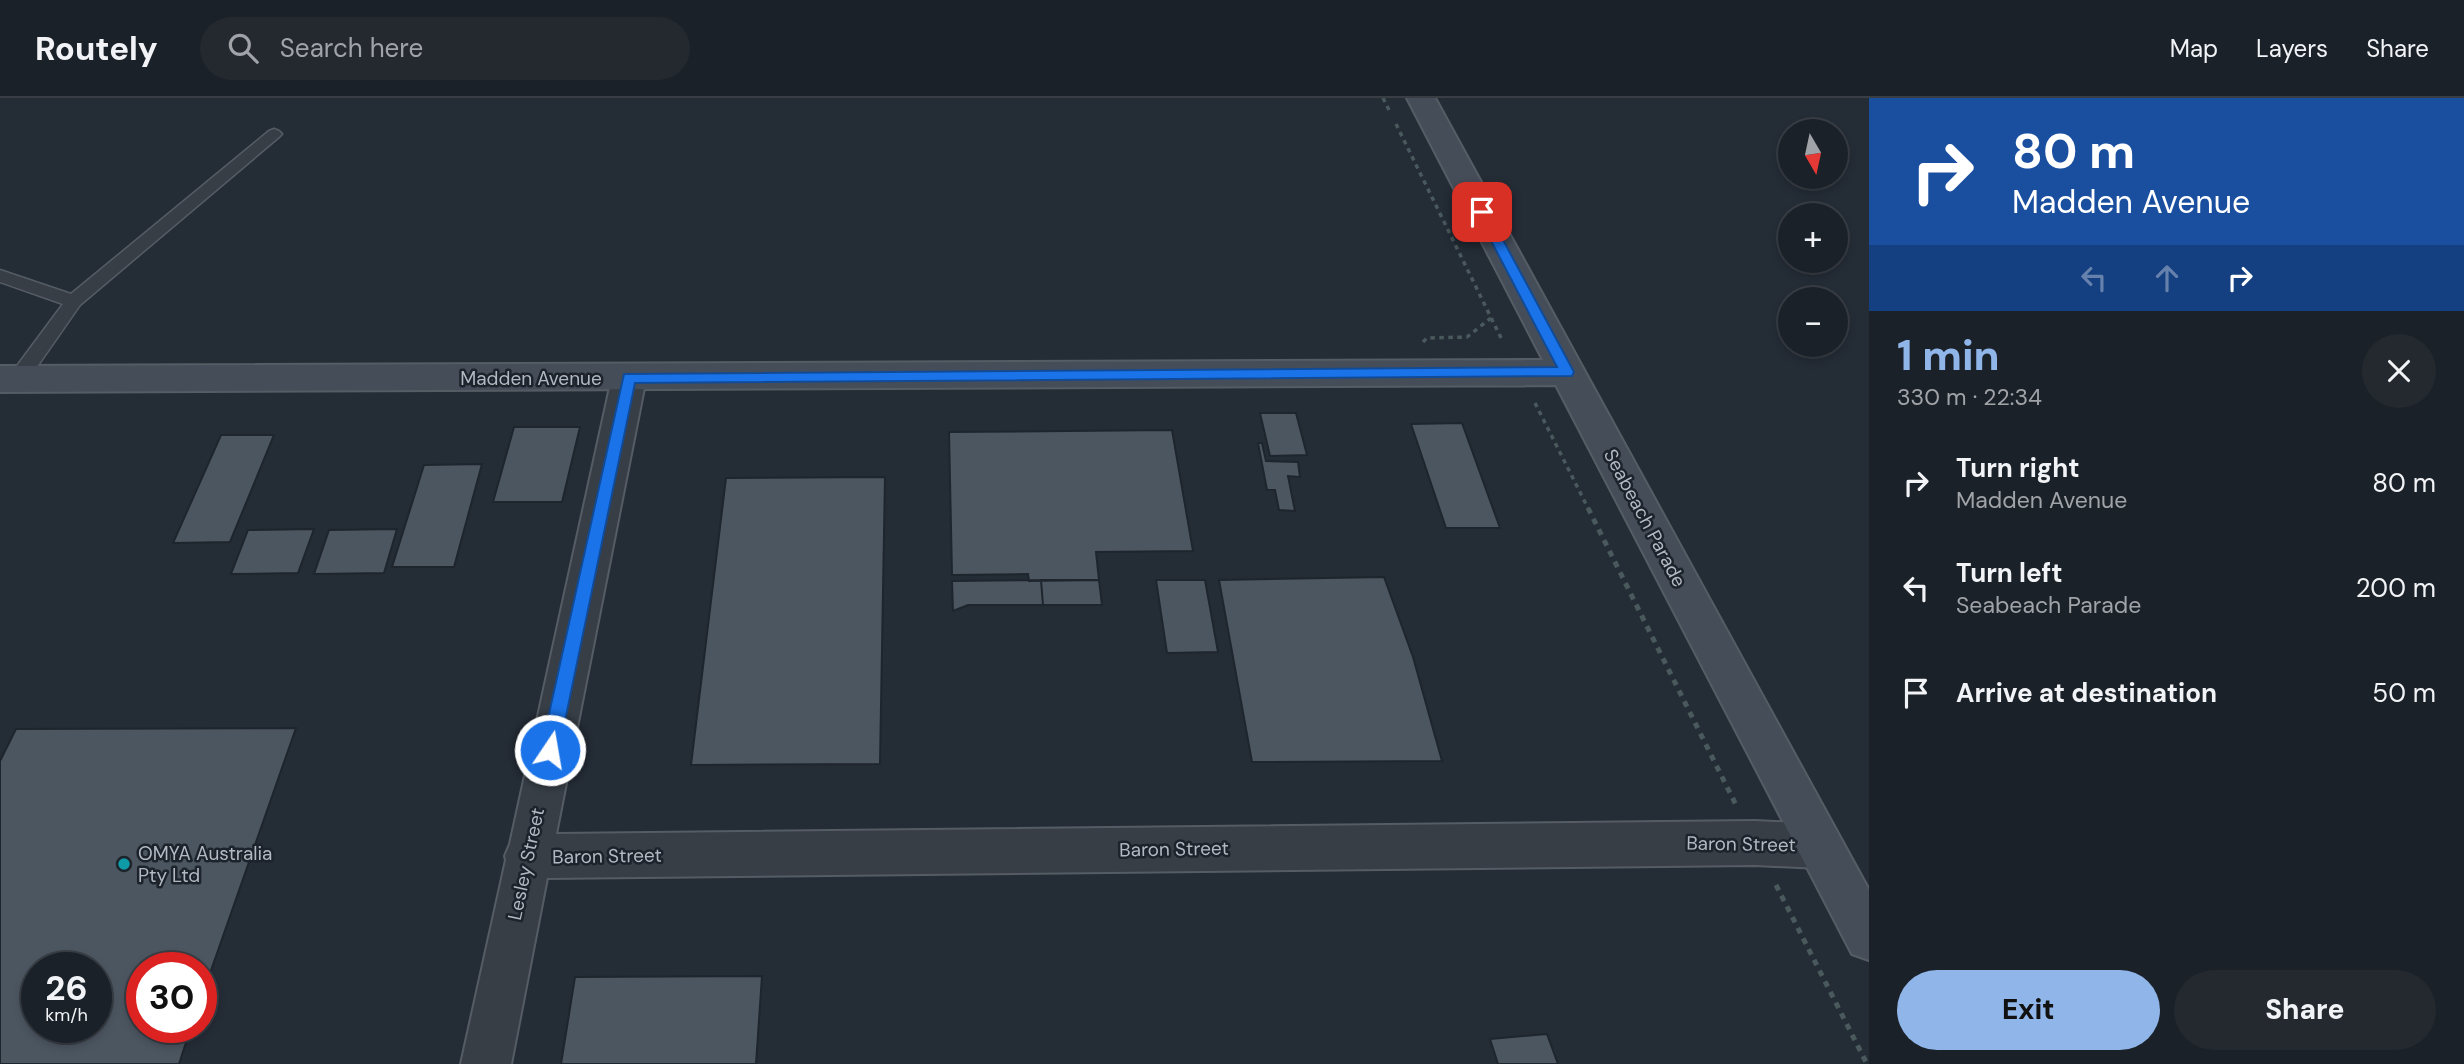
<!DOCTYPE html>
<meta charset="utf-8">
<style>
body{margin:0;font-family:"DM Sans",sans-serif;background:#242930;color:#f1f3f6;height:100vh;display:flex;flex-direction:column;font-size:26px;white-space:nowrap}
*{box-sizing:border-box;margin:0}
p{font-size:23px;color:#a0a3a8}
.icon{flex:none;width:38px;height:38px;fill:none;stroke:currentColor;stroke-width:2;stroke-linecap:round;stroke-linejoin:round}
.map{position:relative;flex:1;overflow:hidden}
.side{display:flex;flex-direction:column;background:#1b2128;width:595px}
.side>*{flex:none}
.hud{background:#1a4fa0;color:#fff;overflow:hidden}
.needle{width:46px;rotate:171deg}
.tools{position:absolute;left:1778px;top:21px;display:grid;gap:14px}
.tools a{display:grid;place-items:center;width:70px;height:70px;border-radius:50%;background:#1b2128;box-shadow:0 4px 10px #0003,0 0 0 2px #393e45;font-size:35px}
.speed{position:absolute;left:21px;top:854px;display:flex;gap:14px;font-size:35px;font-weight:700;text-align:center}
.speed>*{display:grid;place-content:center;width:91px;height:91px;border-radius:50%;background:#1b2128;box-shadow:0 4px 10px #0003,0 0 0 2px #393e45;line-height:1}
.speed small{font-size:18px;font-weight:400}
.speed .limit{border:10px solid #d22;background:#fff;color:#111}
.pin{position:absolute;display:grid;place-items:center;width:60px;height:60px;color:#fff;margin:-30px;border-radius:14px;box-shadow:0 4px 10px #0006}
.me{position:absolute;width:77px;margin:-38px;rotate:12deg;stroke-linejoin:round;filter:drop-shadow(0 0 5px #0008)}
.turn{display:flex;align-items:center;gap:24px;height:147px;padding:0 28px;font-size:32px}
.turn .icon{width:91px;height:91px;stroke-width:2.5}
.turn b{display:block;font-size:49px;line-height:60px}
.lanes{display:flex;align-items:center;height:66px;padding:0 28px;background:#0003;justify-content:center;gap:35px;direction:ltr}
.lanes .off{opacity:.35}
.round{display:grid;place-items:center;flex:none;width:74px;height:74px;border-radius:37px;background:#242930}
.overview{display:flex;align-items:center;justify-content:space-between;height:119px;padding:0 28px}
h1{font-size:42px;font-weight:800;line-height:52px;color:#90b5e9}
.action{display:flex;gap:14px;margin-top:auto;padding:14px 28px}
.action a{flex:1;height:80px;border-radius:42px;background:#90b5e9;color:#111;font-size:28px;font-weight:800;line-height:80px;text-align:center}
.action a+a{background:#242930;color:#f1f3f6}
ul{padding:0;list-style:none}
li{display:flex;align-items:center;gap:21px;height:105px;padding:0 28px}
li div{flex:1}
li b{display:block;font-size:26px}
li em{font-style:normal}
header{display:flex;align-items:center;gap:42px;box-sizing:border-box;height:98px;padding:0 35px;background:#1b2128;border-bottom:2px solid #393e45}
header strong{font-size:33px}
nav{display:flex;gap:38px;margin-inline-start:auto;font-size:24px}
.search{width:490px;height:63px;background:#242930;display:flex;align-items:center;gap:18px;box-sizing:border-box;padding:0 24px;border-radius:38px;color:#a0a3a8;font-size:26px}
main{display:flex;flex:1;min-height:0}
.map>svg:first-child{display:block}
</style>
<header>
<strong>Routely</strong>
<div class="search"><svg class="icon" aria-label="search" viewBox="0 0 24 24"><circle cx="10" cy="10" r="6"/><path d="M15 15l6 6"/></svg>Search here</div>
<nav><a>Map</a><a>Layers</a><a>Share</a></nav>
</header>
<main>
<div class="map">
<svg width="1869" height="966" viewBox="0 0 1869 966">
<rect width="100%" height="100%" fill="#242c36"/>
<path fill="#4c5661" stroke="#1e252d" stroke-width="2" fill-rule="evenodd" d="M1260 315H1296L1307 357 1270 358Z
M1462 325 1500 430H1446L1411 326Z
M514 329H580L562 404H493Z
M1172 332 1193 453 1096 454 1099 482 1029 483 1028 476 952 477 949 334Z
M221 337H274L230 444 173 445Z
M1258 345H1262L1266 363 1298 364 1300 379 1288 378 1295 413 1279 412 1275 392H1267Z
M482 366 454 469H392L424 367Z
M885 379 880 666 691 667 726 380Z
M314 431 298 475 231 476 248 432Z
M397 431 384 475 314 476 329 432Z
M1384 479 1413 559 1442 663 1252 664 1219 482Z
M1041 482H1099L1102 507H1043Z
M1041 482 1043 507H968L953 513 952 483Z
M1156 482H1205L1218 554 1167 555Z
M296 630 201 901V870H142V929H191L179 966H0V663L16 631ZM37 870H96V929H37Z
M762 878 756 966H561L575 879Z
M1547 936 1558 966H1498L1490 941Z"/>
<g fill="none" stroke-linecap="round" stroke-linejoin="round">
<defs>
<path id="lane" d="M274 31 279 33 282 36 279 39 80 207 25 286H11L9 281 11 276 63 206 0 184V172L71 196 269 33Z"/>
<path id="street" d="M629 267 641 271 646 280 556 736 1755 723 1820 726 1836 732 1842 748 1836 764 1820 770 1755 767 547 780 511 966H461L506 762 505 758 510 746 612 280 617 271Z"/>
<path id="secondary" d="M1407 0H1435L1869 792V862L1852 856 1556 287 0 294V268L1543 262Z"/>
</defs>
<use href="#lane" stroke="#555c64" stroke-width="3"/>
<use href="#street" stroke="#555c64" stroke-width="4"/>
<use href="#secondary" stroke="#555c64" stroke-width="4"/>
<path stroke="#4a595b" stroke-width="3.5" stroke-dasharray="4.5 4.5" stroke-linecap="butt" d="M1383 0 1389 12
M1396 26 1503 244
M1423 244 1427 240 1467 239 1491 220
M1535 305 1589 412"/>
<path stroke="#4a595b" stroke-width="5" stroke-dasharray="6 6" stroke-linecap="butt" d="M1588 410 1736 707
M1776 787 1867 966"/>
<use href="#lane" fill="#373e46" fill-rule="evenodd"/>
<use href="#street" fill="#373e46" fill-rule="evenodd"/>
<use href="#secondary" fill="#454d59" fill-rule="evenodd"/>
</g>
<path fill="#1a73e8" stroke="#114b97" stroke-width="2" d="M1482 110 1488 114 1574 274 1572 278 635 285 559 652 556 658 550 660 544 658 541 652 624 276 1557 269 1476 114Z"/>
<circle fill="#0f9aa8" stroke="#1c232b" stroke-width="2.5" cx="124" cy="766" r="7"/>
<g text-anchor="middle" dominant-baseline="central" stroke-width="5" stroke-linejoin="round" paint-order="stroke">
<g font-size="19" fill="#b2b9c3" stroke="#1c232b">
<text x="531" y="280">Madden Avenue</text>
<text transform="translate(1645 420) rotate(62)">Seabeach Parade</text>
<text transform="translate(1741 746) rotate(1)">Baron Street</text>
<text transform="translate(1174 751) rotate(-1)">Baron Street</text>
<text transform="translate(607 758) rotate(-1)">Baron Street</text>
<text transform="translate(526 766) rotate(-78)">Lesley Street</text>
</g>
<g font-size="19" fill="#b2b9c3" stroke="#1c232b" text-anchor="start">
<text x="138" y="755">OMYA Australia<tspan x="138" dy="22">Pty Ltd</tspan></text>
</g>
</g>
</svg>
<div class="tools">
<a><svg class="needle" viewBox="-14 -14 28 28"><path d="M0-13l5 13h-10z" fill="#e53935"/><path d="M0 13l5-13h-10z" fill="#a0a3a8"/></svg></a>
<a>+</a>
<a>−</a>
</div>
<div class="speed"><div>26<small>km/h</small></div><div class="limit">30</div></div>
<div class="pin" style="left:1482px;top:114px;background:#d93025"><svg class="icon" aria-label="arrive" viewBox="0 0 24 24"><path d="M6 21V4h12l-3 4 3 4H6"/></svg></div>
<svg class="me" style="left:550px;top:652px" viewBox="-20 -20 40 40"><circle r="17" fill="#1a73e8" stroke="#fff" stroke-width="3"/><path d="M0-11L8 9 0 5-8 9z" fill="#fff"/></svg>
</div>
<section class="side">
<div class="hud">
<div class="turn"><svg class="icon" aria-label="right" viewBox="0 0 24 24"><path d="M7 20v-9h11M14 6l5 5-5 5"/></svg><div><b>80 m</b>Madden Avenue</div></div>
<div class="lanes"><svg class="icon off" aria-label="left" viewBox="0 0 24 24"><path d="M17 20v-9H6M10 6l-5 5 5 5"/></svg><svg class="icon off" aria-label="ahead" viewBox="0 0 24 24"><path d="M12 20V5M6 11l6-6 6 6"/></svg><svg class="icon" aria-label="right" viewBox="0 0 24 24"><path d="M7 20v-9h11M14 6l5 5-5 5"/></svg></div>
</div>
<div class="overview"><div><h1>1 min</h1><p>330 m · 22:34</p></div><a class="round"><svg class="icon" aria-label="close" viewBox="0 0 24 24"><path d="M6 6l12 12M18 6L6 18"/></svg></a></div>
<ul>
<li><svg class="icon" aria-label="right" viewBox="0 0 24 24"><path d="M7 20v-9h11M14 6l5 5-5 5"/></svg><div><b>Turn right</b><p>Madden Avenue</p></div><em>80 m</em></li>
<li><svg class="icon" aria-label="left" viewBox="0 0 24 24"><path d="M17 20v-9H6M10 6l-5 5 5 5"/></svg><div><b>Turn left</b><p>Seabeach Parade</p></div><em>200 m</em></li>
<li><svg class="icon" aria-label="arrive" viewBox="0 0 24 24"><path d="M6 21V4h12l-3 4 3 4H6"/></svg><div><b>Arrive at destination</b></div><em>50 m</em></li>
</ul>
<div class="action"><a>Exit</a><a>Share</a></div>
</section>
</main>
